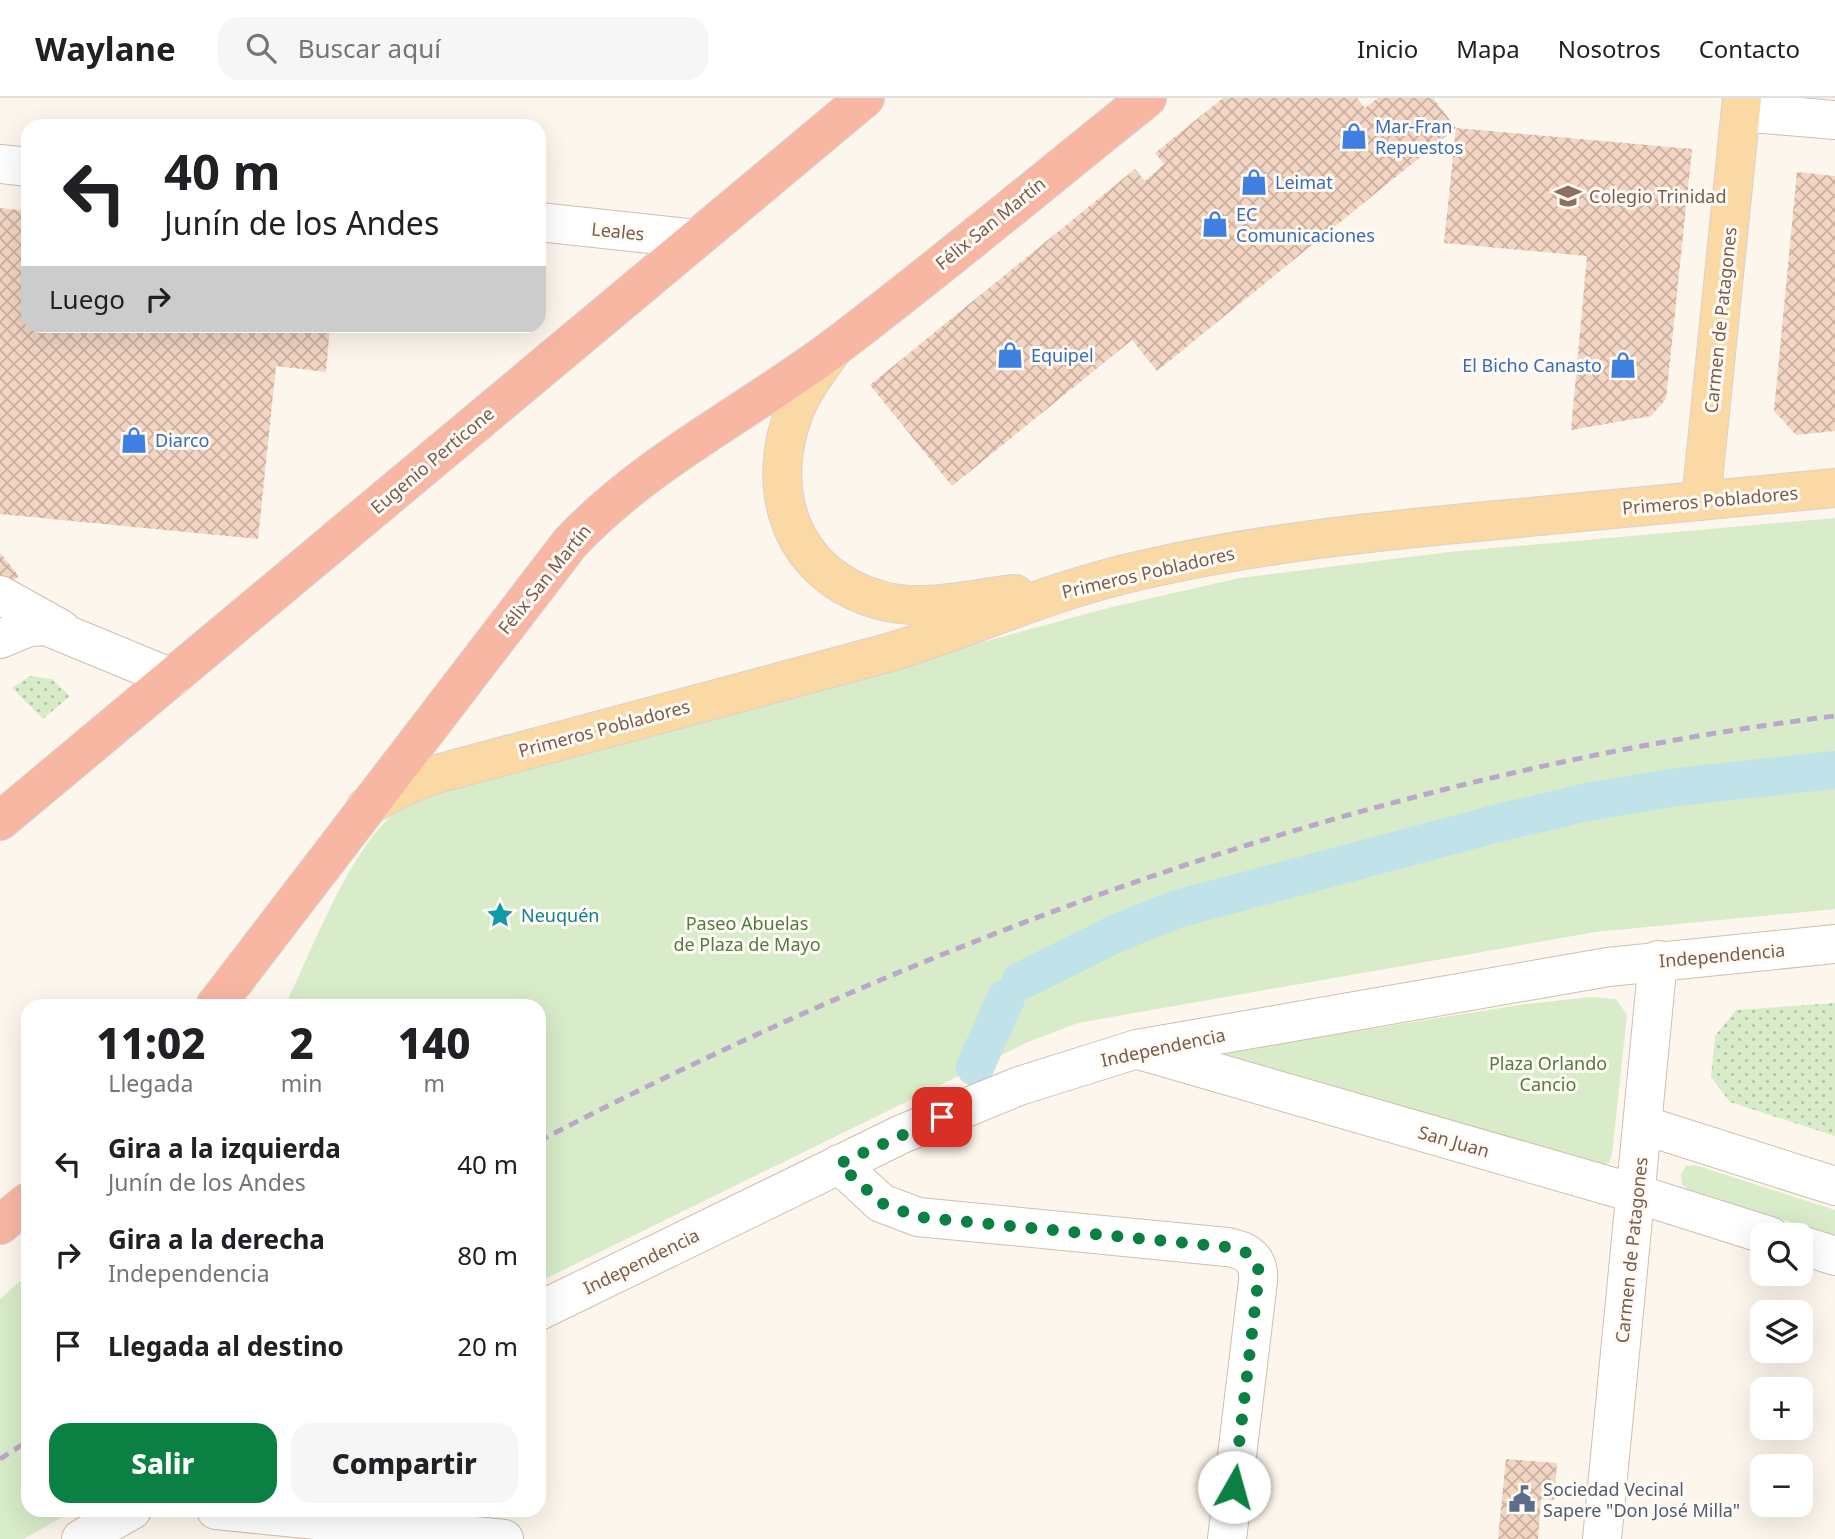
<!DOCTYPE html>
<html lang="es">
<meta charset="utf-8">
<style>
body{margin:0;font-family:"Noto Sans",sans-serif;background:#f6f6f6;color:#202124;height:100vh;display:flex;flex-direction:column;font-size:26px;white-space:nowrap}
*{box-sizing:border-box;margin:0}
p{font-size:23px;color:#757577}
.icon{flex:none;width:38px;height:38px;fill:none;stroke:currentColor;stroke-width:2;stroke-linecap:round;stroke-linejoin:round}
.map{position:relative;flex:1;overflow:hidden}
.side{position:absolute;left:21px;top:901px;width:525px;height:518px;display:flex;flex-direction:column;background:#fff;border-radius:21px;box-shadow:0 7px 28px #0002}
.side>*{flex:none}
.hud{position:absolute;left:21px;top:21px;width:525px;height:214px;border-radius:21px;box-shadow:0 7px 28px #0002;background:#fff;color:#202124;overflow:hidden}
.controls{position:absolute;left:1750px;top:1125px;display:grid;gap:14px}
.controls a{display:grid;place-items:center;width:63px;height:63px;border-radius:14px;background:#fff;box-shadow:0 7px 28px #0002;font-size:35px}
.pin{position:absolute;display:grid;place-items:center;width:60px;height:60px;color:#fff;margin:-30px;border-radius:14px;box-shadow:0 4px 10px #0006}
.me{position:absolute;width:77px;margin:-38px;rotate:7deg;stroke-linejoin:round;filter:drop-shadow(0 0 5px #0008)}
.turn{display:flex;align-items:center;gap:24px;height:147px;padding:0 28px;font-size:32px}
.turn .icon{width:91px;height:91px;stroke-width:2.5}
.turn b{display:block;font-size:49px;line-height:60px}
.then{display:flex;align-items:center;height:66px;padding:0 28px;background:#0003;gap:14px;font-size:26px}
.eta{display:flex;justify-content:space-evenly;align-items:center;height:119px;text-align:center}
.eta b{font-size:42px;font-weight:800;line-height:49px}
.primary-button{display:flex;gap:14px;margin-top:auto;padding:14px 28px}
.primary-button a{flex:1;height:80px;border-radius:21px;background:#0b8043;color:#fff;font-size:28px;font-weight:800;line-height:80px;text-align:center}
.primary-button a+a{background:#f6f6f6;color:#202124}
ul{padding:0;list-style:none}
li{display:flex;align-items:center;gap:21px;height:91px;padding:0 28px}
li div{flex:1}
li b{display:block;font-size:26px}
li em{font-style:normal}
header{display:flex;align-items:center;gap:42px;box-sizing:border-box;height:98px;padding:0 35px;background:#fff;border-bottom:2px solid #e0e0e0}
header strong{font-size:33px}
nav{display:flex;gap:38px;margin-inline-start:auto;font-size:24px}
.search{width:490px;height:63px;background:#f6f6f6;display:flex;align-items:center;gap:18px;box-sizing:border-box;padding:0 24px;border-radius:21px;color:#757577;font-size:26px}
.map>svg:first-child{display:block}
</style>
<header>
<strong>Waylane</strong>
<div class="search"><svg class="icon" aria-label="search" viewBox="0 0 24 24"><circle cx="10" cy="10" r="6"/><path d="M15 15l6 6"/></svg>Buscar aquí</div>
<nav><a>Inicio</a><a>Mapa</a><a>Nosotros</a><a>Contacto</a></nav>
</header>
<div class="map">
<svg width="1835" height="1441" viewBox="0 0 1835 1441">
<defs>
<pattern id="grass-dots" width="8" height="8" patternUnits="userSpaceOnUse" patternTransform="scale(1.75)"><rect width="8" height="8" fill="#d8ecc9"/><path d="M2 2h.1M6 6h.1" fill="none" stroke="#b4c2a5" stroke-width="1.8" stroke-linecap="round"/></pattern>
<pattern id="building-cross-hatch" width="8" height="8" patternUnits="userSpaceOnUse" patternTransform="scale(1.75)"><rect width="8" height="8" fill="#f3d5c3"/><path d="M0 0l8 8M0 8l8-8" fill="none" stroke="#cab0a1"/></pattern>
</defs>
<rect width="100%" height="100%" fill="#fdf6ec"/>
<path fill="url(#grass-dots)" d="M30 578 52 581 70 598 43 621 12 590Z
M1835 905V1038L1730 1004 1711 979 1715 938 1736 912Z"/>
<path fill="#d8ecc9" d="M1835 420V811L1595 834 1078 925 1028 944 539 1184V908H285C310 857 350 750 394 716 413 701 440 694 462 685L1112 509 1240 480 1449 454Z
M1591 899 1616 901 1627 917 1612 1056 1609 1065 1601 1067 1220 955 1526 906Z
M1695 1067 1835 1112V1139L1687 1091 1682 1086 1681 1076 1686 1068Z
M28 1176V1412H74L24 1441H0V1201Z"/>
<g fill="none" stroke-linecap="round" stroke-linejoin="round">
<path stroke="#bfe3e8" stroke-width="38" d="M1021 883 1119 834 1177 811 1495 726 1587 704 1677 689 1835 672
M975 969 1006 900"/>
</g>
<path fill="url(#building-cross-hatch)" d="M1223 0H1357L1365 10 1378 0H1433L1456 30 1692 51 1666 301 1651 318 1571 332 1587 158 1444 145 1456 30 1157 273 1132 242 952 388 870 287 1135 71 1145 83 1164 66 1155 55Z
M1797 74 1835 78V333L1796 337 1774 313Z
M0 110 28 113V228H330L326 274 276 268 258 441 0 416Z
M0 455 19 478 0 494Z
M1506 1361 1557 1365 1554 1402 1541 1401 1538 1441H1498Z"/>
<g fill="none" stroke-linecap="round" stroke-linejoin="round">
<defs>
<path id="minor" d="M1741 14 1835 22
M0 66 28 69
M539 124 696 141
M0 497 61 531
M0 541 29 529 46 528 172 580
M1142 953 1637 1096 1770 1138
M1643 1027 1835 1088
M839 1066 881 1105 918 1119 1227 1149C1247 1152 1260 1161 1258 1183L1227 1441
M1801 1147 1835 1158
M539 1213 902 1036 1019 988 1137 951 1608 869 1835 846
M216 1412 504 1441
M81 1441 132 1412
M1602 1441 1658 862"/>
<path id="major" d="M833 251C820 269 805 288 796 309 762 392 791 479 883 503 924 514 974 500 1015 496
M1701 403 1742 0
M366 709 400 690 433 677 891 554C975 528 1055 491 1142 472 1259 445 1378 433 1498 422 1610 411 1723 401 1835 390"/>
<path id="highway" d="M0 723 865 0
M215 908 570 445C646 364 747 315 835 249 941 169 1043 83 1147 0
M0 1127 28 1104"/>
</defs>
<use href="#minor" stroke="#d1beb0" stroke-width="40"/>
<use href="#major" stroke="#dad1cd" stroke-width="40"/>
<use href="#highway" stroke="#dad1cd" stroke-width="40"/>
<use href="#minor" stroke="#fff" stroke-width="38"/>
<use href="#major" stroke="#fbd9a5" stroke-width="38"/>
<use href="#highway" stroke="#f7b7a3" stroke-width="38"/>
<path stroke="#b9a8c9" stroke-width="5" stroke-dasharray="10 7" stroke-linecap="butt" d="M539 1043C943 833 1381 674 1835 618
M0 1361 28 1343"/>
</g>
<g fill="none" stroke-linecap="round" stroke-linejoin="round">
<path stroke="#0b8043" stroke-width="12" stroke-dasharray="0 21.6" d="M942 1019 839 1066 881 1105 918 1119 1227 1149C1243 1151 1256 1157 1259 1175L1234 1389"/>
</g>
<defs>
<symbol id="shop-bare" viewBox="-9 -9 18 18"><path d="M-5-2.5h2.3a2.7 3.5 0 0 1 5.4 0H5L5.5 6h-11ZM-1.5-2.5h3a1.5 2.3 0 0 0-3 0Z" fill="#3f7fe0" stroke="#fffaf3" stroke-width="2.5" paint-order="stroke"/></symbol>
<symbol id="school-bare" viewBox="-9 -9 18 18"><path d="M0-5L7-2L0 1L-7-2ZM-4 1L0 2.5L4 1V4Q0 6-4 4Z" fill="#8d6e63" stroke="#fffaf3" stroke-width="2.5" paint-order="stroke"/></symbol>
<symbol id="sight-bare" viewBox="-9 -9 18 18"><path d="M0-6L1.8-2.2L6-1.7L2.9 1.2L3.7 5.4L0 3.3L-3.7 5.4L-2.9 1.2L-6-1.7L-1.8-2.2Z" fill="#0f9aa8" stroke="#fffaf3" stroke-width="2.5" paint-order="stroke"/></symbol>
<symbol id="civic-bare" viewBox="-9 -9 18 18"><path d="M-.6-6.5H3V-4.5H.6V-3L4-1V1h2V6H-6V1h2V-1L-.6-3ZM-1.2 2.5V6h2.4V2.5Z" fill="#5c6f8a" stroke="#fffaf3" stroke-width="2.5" paint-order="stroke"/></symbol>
</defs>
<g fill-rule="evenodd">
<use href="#shop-bare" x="1335" y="19" width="38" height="38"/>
<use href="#shop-bare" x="1235" y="65" width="38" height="38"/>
<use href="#school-bare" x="1549" y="79" width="38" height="38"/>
<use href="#shop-bare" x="1196" y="107" width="38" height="38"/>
<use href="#shop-bare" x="991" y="238" width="38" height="38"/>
<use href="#shop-bare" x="1604" y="248" width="38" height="38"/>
<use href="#shop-bare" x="115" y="323" width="38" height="38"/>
<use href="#sight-bare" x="481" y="798" width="38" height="38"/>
<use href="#civic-bare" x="1503" y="1382" width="38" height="38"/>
</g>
<g text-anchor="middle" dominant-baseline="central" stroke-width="6" stroke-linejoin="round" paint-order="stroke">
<g font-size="18" fill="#366cbe" stroke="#fffaf3" text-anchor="start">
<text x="1375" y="28">Mar-Fran<tspan x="1375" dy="21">Repuestos</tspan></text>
<text x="1275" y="84">Leimat</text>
<text x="1236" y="116">EC<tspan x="1236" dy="21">Comunicaciones</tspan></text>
<text x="1031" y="257">Equipel</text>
<text x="1602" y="267" text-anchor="end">El Bicho Canasto</text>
<text x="155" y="342">Diarco</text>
</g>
<g font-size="18" fill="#785e54" stroke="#fffaf3" text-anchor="start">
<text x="1589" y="98">Colegio Trinidad</text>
</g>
<g font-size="18" fill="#7a5c4d" stroke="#fffaf3">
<text transform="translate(990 125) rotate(-39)">Félix San Martín</text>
<text transform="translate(618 133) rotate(6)">Leales</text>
<text transform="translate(1720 222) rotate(-84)">Carmen de Patagones</text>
<text transform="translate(432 362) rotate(-40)">Eugenio Perticone</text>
<text transform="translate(1710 402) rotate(-5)">Primeros Pobladores</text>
<text transform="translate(1148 474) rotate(-13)">Primeros Pobladores</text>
<text transform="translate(544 481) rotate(-51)">Félix San Martín</text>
<text transform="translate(604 630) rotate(-15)">Primeros Pobladores</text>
<text transform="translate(1722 857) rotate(-5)">Independencia</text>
<text transform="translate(1163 949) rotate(-12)">Independencia</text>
<text transform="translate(1454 1043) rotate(16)">San Juan</text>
<text transform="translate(1631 1152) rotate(-84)">Carmen de Patagones</text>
<text transform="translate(641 1163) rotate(-26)">Independencia</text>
</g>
<g font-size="18" fill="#0d838f" stroke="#fffaf3" text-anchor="start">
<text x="521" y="817">Neuquén</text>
</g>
<g font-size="18" fill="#537a41" stroke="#fffaf3">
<text x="747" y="825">Paseo Abuelas<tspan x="747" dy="21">de Plaza de Mayo</tspan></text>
<text x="1548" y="965">Plaza Orlando<tspan x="1548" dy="21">Cancio</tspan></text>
</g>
<g font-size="18" fill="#4e5e75" stroke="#fffaf3" text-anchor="start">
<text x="1543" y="1391">Sociedad Vecinal<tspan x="1543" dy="21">Sapere "Don José Milla"</tspan></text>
</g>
</g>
</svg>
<div class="controls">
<a><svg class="icon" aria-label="search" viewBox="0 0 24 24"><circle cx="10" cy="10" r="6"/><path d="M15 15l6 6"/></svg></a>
<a><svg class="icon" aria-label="layers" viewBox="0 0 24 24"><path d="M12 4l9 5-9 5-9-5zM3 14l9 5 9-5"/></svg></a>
<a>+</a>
<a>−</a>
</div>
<div class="pin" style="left:942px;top:1019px;background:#d93025"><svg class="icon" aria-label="arrive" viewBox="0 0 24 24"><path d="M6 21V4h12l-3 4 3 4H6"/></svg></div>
<svg class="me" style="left:1234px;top:1389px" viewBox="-20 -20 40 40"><circle r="19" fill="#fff"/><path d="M0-13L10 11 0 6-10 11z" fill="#0b8043"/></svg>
<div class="hud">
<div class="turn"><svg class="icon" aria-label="left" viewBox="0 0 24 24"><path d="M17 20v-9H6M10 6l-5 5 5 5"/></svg><div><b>40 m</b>Junín de los Andes</div></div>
<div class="then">Luego<svg class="icon" aria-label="right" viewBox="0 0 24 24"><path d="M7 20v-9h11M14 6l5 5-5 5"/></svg></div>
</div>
<section class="side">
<div class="eta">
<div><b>11:02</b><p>Llegada</p></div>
<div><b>2</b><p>min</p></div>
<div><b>140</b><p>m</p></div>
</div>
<ul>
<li><svg class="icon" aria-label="left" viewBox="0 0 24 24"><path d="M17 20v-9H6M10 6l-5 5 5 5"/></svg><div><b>Gira a la izquierda</b><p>Junín de los Andes</p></div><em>40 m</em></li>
<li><svg class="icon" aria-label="right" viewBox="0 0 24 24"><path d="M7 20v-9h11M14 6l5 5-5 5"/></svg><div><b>Gira a la derecha</b><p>Independencia</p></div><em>80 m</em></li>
<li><svg class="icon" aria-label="arrive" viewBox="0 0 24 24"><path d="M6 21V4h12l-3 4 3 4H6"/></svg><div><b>Llegada al destino</b></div><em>20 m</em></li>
</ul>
<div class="primary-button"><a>Salir</a><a>Compartir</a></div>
</section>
</div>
